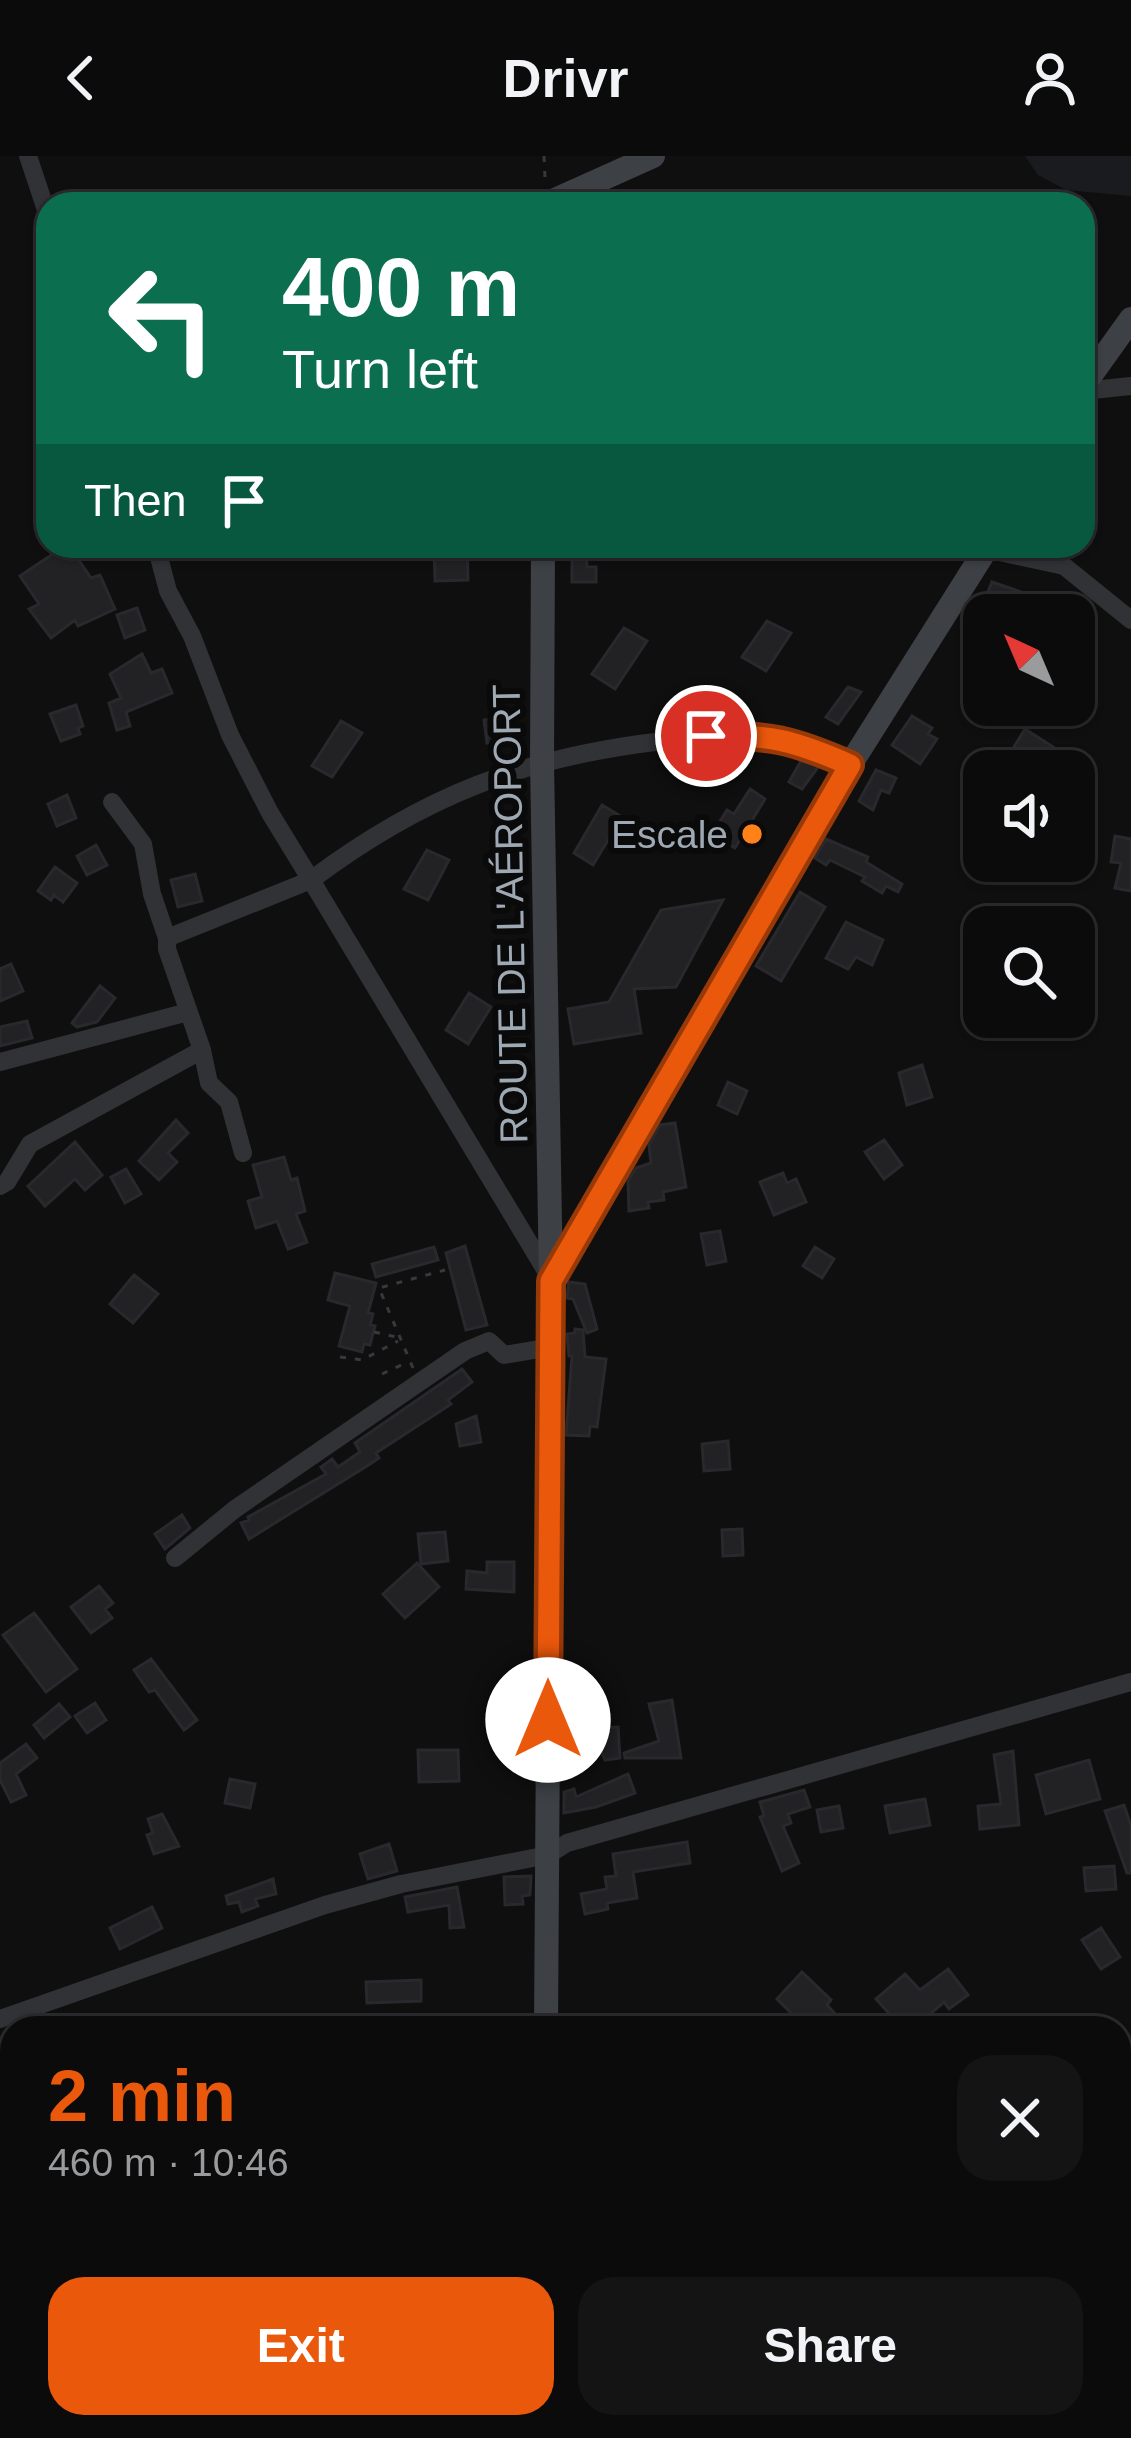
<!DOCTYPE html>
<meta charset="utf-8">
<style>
body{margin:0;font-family:Helvetica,sans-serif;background:#141415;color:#f1f3f6;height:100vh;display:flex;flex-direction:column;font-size:45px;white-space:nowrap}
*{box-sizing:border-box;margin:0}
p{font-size:39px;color:#9a9b9d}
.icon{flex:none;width:66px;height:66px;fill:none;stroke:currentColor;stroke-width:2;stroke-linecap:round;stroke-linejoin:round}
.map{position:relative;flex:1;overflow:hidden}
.drawer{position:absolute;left:0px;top:1860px;width:1131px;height:423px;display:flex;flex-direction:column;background:#0b0b0c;border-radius:36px 36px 0 0;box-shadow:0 3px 9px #0004,0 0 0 3px #2b2b2d}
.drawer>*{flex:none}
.top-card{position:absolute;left:36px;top:36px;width:1059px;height:366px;border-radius:36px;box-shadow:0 3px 9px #0004,0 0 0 3px #2b2b2d;background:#0b6e4f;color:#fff;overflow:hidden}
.needle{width:78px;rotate:316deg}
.fabs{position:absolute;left:963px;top:438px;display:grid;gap:24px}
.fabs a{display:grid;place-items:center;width:132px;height:132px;border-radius:24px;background:#0b0b0c;box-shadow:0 3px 9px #0004,0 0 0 3px #2b2b2d;font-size:60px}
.pin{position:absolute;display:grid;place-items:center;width:102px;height:102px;color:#fff;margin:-51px;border:6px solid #fff;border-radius:50%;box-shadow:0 3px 12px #0007}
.me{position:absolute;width:132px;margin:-66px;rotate:0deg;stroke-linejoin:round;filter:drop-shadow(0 0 9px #0008)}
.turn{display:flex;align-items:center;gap:42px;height:252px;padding:0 48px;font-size:54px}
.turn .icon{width:156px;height:156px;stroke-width:2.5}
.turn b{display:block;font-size:84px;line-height:102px}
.then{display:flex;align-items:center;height:114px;padding:0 48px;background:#0003;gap:24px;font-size:45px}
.round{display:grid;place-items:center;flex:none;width:126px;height:126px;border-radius:36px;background:#141415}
.summary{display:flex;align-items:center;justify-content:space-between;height:204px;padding:0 48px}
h1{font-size:72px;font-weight:800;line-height:90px;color:#ea580c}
.button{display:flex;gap:24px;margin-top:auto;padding:24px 48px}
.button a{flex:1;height:138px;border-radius:36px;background:#ea580c;color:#fff;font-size:48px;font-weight:800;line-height:138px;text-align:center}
.button a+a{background:#141415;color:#f1f3f6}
header{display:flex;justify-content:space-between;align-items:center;height:156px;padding:0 48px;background:#0b0b0c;font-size:54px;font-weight:800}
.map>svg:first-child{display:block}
</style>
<header><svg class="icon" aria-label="back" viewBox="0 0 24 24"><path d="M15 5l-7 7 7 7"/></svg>Drivr<svg class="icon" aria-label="person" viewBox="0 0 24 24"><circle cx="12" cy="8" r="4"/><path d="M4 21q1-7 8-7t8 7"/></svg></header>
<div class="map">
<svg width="1131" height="2282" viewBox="0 0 1131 2282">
<rect width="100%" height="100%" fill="#0f0f10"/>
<path fill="#1a1b1e" d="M1025 0H1131V40L1066 34 1038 19Z"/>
<path fill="#222225" stroke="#29292d" stroke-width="3" d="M65 390H69L91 422 100 419 115 453 78 470 75 464 51 482 29 453 39 448 20 420Z
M434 390H467L468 424 435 425Z
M586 396 587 411H596V426H572V397Z
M992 426 1024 437 1067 459H1012L983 448Z
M137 452 145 474 125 482 117 459Z
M767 465 791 477 766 515 742 501Z
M984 471V524L964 514Z
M624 472 647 485 615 533 592 518Z
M142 498 151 517 162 513 172 537 126 556 130 570 117 574 109 547 121 542 110 518Z
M848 531 861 536 838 568 826 561Z
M76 549 83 570 78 572 80 578 61 585 50 558Z
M912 560 932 572 928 578 937 583 920 608 892 589Z
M506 561 508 585 487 587 484 564Z
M341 565 362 577 332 621 312 610Z
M1025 573 1053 591 1040 612 1012 594Z
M802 603 819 610 802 633 789 626Z
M876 614 896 622 889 637 881 634 873 654 859 645Z
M750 633 765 643 735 692 712 678 727 654 734 658Z
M67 639 76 662 57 670 48 648Z
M602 649 622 661 593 709 574 697Z
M1115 680 1131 683V735L1115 732 1121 707 1111 706Z
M826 683 868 701 866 706 902 728 898 736 886 730 882 737 862 725 865 721 830 704 826 709 815 702Z
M96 689 107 709 87 719 77 700Z
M427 694 449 704 428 744 404 733Z
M55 711 77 727 63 746 54 739 51 744 38 735Z
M195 718 202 745 178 751 171 724Z
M800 736 825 751 781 825 756 810Z
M723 744 676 831 634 833 641 877 574 888 568 853 609 846 661 754Z
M846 766 883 784 872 809 856 801 848 813 826 802Z
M11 808 23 835 0 845V813Z
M100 830 115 842 97 866 77 871 72 867Z
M469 837 491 851 468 888 446 874Z
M27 865 32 882 0 890V871Z
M922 909 932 941 907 949 899 917Z
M728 926 747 935 737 958 718 949Z
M176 964 188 977 168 997 177 1006 159 1024 139 1005Z
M675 967 686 1031 663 1036 664 1044 648 1046 649 1052 629 1055 628 1025 636 1012 651 1007 649 989 660 969Z
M884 984 902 1009 884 1023 865 996Z
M75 986 102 1019 85 1034 75 1023 45 1050 28 1030Z
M284 1001 291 1024 297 1022 305 1055 296 1058 307 1086 288 1093 277 1065 256 1072 248 1045 262 1041 253 1009Z
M126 1013 141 1038 125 1047 111 1021Z
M783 1017 787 1027 796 1023 806 1046 774 1059 760 1026Z
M720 1075 726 1105 707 1109 701 1078Z
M465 1090 487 1169 466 1174 446 1097Z
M434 1091 438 1104 376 1121 372 1108Z
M815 1091 834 1103 822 1122 803 1110Z
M335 1117 376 1127 368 1157 373 1158 370 1169 375 1170 370 1189 364 1188 362 1196 339 1190 350 1150 328 1144Z
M134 1119 158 1138 133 1167 110 1148Z
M569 1126 585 1128 597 1173 587 1177 573 1143 567 1142Z
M575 1173 583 1174 585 1201 606 1203 597 1271 590 1270 589 1280 566 1279 572 1200H569L567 1178 575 1177Z
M462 1213 472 1226 448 1244 451 1248 376 1297 379 1302 367 1310 249 1383 241 1367 249 1364 248 1361 326 1318 321 1311 332 1303 338 1311 360 1296 355 1287Z
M476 1260 481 1286 460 1290 456 1268Z
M728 1285 730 1313 704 1315 702 1288Z
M182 1359 190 1372 165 1393 155 1378Z
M742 1373 743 1399 723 1400 722 1374Z
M445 1376 448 1405 421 1408 418 1378Z
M487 1406H514V1436L466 1433 467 1415 487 1417Z
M417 1407 439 1431 405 1462 383 1438Z
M99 1430 113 1447 105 1453 112 1462 91 1477 71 1451Z
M34 1457 77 1513 46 1536 3 1479Z
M151 1503 197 1564 184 1574 155 1534 149 1536 134 1514Z
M672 1544 681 1602H625L624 1597 659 1585 649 1548Z
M95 1547 106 1564 87 1577 75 1560Z
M59 1548 70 1561 44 1582 34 1569Z
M618 1571 620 1602 605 1604 602 1597H566V1578L604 1577 603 1572Z
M26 1588 37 1602 16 1618 26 1639 11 1646 0 1624V1607Z
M418 1594H458L459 1625 419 1626Z
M1013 1595 1019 1669 980 1673 978 1650 1001 1648 994 1599Z
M1089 1604 1100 1643 1046 1658 1036 1619Z
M628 1618 635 1637 596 1651 564 1657V1636L574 1633 576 1641Z
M230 1623 255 1628 250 1652 225 1647Z
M804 1634 810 1651 788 1658 791 1667 783 1670 799 1707 782 1715 760 1661 764 1660 760 1646Z
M925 1643 930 1669 890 1677 885 1650Z
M1124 1649 1131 1670V1717H1127L1105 1655Z
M839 1650 843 1672 821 1676 817 1654Z
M162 1658 179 1690 154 1698 147 1679 153 1677 148 1663Z
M687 1686 690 1707 633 1716 637 1742 607 1747 608 1753 585 1758 581 1738 607 1733 605 1721 616 1720 613 1698Z
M389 1688 397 1715 368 1723 360 1698Z
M1114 1710 1116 1733 1086 1735 1084 1712Z
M531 1720 530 1739 522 1740 523 1748 505 1749 504 1721Z
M273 1723 276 1738 255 1743 258 1750 242 1756 239 1746 228 1748 226 1740Z
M457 1731 464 1771 450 1772 449 1749 408 1756 405 1741Z
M152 1751 162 1772 120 1793 110 1772Z
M1101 1772 1120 1801 1101 1813 1082 1784Z
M948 1813 968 1839 949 1853 944 1846 914 1872H902L876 1843 905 1818 920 1834Z
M802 1816 831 1844 827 1849 848 1872H830L817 1859 800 1872 789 1862 792 1858 777 1843Z
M421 1824V1845L367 1847 366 1826Z"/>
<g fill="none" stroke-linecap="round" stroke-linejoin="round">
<path stroke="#36393d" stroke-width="3" stroke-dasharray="6 9" stroke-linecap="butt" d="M544 0 545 22
M374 1176 396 1181
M340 1201 362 1204 398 1185
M413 1212 379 1132 445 1114
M382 1218 408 1206"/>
<path stroke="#303236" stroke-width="18" d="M28 0 48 60
M1083 235 1131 230
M986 393 1064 410 1131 464
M112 646 143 688 152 738 167 782 311 724 270 657 230 579 192 480 168 435 156 390
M167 782V793L202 894 209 927 229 946 243 997
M0 906 188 856
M0 1030 7 1026 30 988 202 894
M549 1120 311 724C423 640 524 601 663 585 696 581 731 575 764 579 795 583 821 596 850 609
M175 1402 235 1353 465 1195 489 1185 504 1199 551 1191
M0 1863 325 1749 401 1728 548 1699 567 1687 1131 1526"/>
<path stroke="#303236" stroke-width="21" d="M0 1932 12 1954
M333 2271 346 2282"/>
<path stroke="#3d4146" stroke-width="24" d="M546 48 653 0
M1083 230 1131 163
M543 390 542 606 551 1125 546 1872
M552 1123 850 609 988 390
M553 2271V2282"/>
</g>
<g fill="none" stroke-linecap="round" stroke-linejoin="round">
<defs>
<path id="route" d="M548 1564 551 1125 850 609C793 584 769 578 706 580"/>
</defs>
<use href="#route" stroke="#983908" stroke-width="30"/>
<use href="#route" stroke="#ea580c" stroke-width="21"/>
</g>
<circle fill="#ff8118" stroke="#0a0a0b" stroke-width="4.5" cx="752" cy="678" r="12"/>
<g text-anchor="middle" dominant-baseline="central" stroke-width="12" stroke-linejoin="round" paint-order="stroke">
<g font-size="39" fill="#9ea9b3" stroke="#0a0a0b" text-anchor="end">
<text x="728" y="678">Escale</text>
</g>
<g font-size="39" fill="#9ea9b3" stroke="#0a0a0b">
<text transform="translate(510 758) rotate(-91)">ROUTE DE L'AÉROPORT</text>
</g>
</g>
</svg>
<div class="fabs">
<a><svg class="needle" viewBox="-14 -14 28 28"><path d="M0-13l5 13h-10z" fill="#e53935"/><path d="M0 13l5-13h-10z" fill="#9a9b9d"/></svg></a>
<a><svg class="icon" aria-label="sound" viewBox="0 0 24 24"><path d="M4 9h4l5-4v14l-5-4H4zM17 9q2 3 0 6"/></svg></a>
<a><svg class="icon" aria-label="search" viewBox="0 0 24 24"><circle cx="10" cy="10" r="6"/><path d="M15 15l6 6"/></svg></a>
</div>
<div class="pin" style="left:706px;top:580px;background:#d93025"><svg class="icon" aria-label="arrive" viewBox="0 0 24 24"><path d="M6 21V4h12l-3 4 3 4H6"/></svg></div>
<svg class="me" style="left:548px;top:1564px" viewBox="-20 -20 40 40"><circle r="19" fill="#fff"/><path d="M0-13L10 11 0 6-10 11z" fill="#ea580c"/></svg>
<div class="top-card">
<div class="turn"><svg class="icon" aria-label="left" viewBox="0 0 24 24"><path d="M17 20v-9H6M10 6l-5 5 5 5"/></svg><div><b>400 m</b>Turn left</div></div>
<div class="then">Then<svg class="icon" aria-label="arrive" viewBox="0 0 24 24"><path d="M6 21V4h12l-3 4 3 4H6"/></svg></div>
</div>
<section class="drawer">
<div class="summary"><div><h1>2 min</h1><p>460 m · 10:46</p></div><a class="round"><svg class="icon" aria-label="close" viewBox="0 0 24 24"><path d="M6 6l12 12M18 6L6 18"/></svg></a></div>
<div class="button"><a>Exit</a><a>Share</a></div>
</section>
</div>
